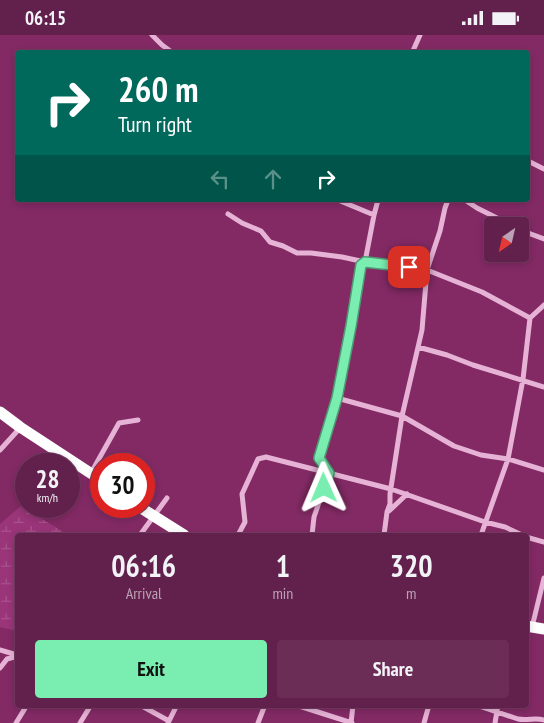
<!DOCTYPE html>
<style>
body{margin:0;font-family:"PT Sans Narrow",sans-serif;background:#6b2d56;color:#f1f3f6;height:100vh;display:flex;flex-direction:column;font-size:19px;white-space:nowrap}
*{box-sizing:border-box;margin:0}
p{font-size:16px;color:#bba3b5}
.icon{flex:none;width:28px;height:28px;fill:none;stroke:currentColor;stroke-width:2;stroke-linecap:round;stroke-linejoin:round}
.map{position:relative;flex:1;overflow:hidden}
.side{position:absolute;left:15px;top:498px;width:514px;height:175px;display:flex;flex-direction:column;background:#62204c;border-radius:5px;box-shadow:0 2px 8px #0003,0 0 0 1px #763e64}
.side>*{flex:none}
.hud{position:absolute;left:15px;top:15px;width:515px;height:152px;border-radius:5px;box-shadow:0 2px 8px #0003,0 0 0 1px #763e64;background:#00695c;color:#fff;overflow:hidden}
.needle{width:32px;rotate:214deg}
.fabs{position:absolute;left:484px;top:182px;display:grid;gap:10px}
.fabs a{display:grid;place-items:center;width:45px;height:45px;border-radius:5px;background:#62204c;box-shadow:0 2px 8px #0003,0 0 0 1px #763e64;font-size:25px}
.speed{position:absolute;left:15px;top:418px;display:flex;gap:10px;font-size:25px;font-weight:700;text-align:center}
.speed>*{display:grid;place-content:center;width:65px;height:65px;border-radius:50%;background:#62204c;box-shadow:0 2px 8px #0003,0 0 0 1px #763e64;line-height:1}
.speed small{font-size:12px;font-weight:400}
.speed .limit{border:8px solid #d22;background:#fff;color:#111}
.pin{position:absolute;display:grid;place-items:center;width:42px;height:42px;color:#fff;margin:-21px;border-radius:10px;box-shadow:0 2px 8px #0006}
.me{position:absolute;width:55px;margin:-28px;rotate:359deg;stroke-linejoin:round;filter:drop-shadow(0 0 4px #0008)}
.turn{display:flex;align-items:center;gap:18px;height:105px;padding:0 20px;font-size:22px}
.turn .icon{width:65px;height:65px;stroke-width:2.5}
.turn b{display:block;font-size:35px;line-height:42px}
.lanes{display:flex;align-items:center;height:48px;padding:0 20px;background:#0003;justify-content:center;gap:25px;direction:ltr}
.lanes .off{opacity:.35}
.eta{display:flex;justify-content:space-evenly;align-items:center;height:85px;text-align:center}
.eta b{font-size:30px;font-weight:600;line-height:35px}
.primary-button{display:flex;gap:10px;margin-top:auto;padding:10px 20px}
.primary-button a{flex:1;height:58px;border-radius:5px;background:#7aedb1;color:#111;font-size:20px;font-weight:600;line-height:58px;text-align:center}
.primary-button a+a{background:#6b2d56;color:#f1f3f6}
.status{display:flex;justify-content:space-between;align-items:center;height:35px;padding:0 25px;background:#62204c;direction:ltr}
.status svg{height:14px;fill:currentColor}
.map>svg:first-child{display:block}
</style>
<div class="status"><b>06:15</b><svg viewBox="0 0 49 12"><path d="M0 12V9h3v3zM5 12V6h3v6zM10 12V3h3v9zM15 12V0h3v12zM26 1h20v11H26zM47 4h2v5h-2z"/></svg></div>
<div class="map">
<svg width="544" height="688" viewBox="0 0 544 688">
<defs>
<pattern id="wetland-marsh" width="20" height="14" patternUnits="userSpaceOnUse" patternTransform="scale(1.25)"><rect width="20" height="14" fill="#9a3579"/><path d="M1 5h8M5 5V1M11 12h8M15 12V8" fill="none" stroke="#a9538d"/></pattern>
</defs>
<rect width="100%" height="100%" fill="#832a65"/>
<path fill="url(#wetland-marsh)" d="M21 471 65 498V500H18L17 596 0 592V489Z"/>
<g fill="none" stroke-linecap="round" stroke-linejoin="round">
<path stroke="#e6b3d6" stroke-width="5" d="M152 0 162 10 173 18
M412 18 420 0
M528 126 544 134
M338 165 374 180
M465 165 477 173 513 191
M228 179 242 188 261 196 270 207 283 211 297 218H311L342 222 365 227 392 229 427 235 482 257 530 283
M520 195 544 204
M418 312 447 320 473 330 544 352
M337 363 402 381 454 411 481 420 508 424 544 435
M0 415 20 393
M91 438 119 388 138 385
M389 476 407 459
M140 500 167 463
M238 500 245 487 242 459 258 424 266 422 391 454 485 487 505 492 522 500
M312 500 314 482 329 438 319 423 337 363 351 291 361 230 365 227 374 180 378 165
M384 500 387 477 390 469V459L402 381 422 295 427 235 440 196 445 173 448 165
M481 500 508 424 523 344 530 283 544 270
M526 502 544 507
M532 592 544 543
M0 615 17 620
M0 633 7 624 18 621
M140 670 169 686
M296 670 352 688
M476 670 518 684C528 686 535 682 544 685
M16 688 27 670
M80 688 91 670
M168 688 177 670
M258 688 265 670
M351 688 353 670
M424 688 429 670
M495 688 498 670"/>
<path stroke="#fff" stroke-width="11" d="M0 377 20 392 101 445
M138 471 184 500
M526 591 544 594"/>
</g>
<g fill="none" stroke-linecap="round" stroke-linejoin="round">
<defs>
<path id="route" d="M324 453 329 438 319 423 337 363 351 291 361 230 365 227 409 232"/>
</defs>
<use href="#route" stroke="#4f9a73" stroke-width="12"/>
<use href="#route" stroke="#7aedb1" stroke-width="9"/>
</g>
</svg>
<div class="fabs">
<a><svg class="needle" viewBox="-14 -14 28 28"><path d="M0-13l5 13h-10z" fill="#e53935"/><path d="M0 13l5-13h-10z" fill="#bba3b5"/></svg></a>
</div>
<div class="speed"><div>28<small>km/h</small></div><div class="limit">30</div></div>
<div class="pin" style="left:409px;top:232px;background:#d93025"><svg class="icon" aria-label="arrive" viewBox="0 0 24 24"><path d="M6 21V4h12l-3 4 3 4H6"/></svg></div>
<svg class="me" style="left:324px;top:453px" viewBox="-20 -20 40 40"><path d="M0-17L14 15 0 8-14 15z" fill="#7aedb1" stroke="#fff" stroke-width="4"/></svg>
<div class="hud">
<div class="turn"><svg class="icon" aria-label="right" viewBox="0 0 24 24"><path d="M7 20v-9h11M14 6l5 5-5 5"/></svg><div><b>260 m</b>Turn right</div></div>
<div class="lanes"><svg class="icon off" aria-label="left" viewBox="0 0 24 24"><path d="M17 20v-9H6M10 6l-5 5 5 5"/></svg><svg class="icon off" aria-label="ahead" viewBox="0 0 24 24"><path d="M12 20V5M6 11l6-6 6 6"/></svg><svg class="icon" aria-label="right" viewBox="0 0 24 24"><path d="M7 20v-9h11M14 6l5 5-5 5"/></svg></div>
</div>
<section class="side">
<div class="eta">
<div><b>06:16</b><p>Arrival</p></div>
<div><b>1</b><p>min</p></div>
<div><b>320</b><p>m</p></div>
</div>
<div class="primary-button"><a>Exit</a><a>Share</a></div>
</section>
</div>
